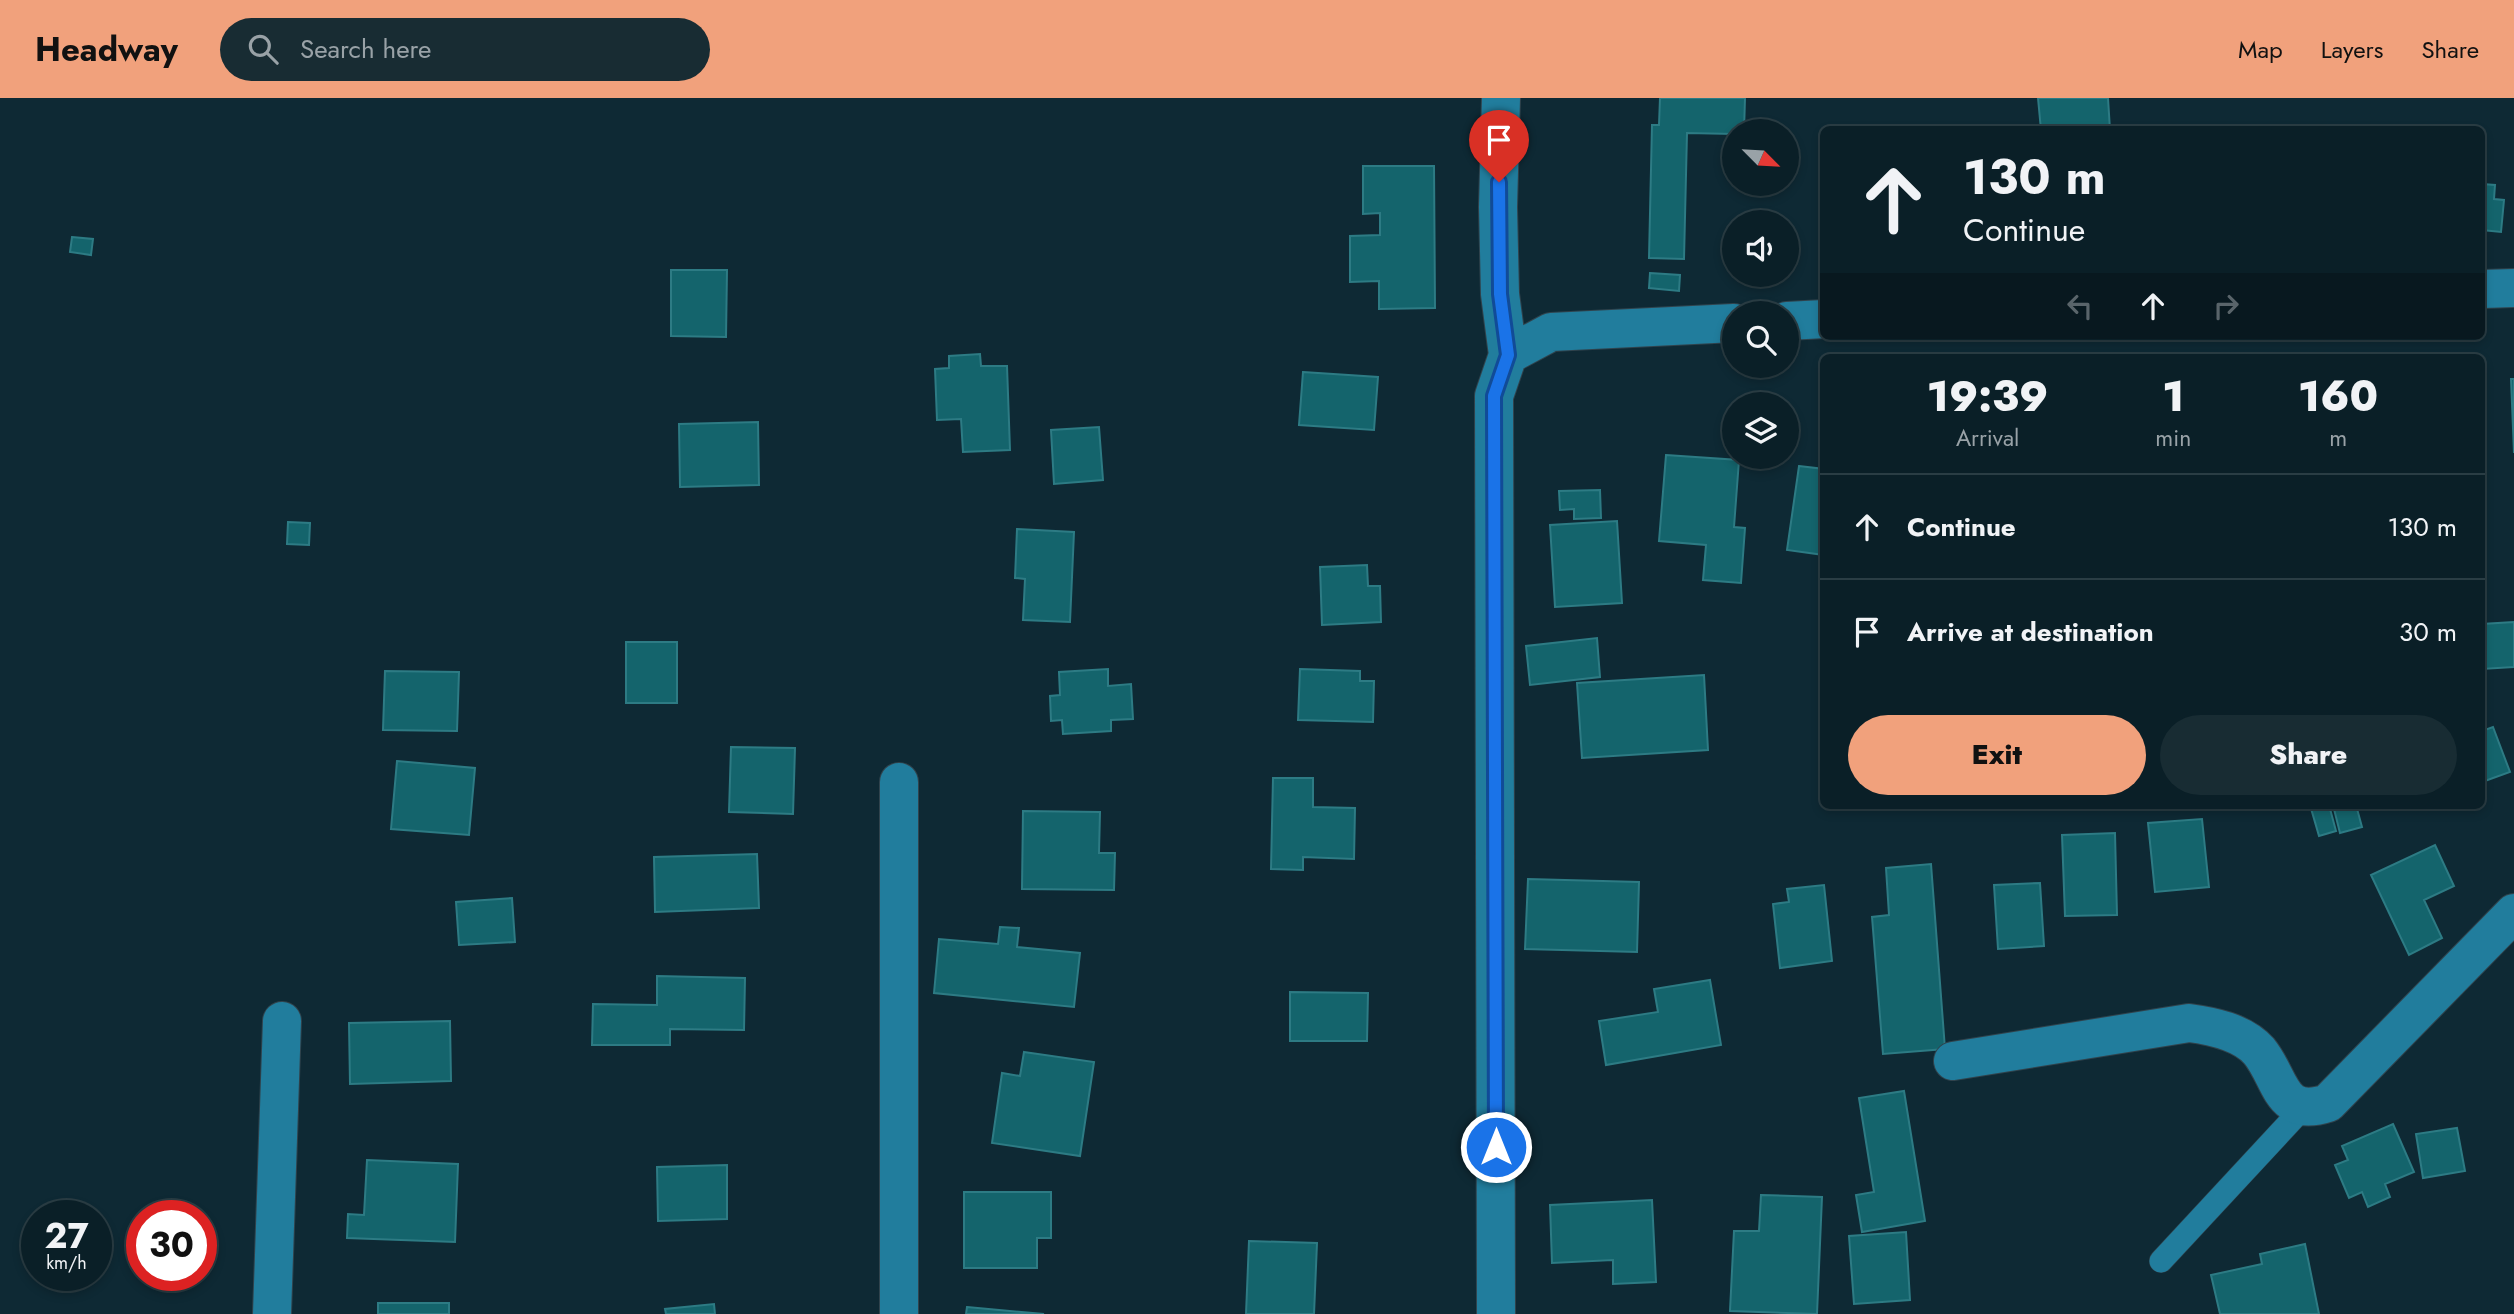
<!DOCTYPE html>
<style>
body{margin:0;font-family:Jost,sans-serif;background:#182c33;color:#f1f3f6;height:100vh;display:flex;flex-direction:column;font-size:26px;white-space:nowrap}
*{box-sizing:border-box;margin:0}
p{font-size:23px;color:#99a2a7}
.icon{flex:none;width:38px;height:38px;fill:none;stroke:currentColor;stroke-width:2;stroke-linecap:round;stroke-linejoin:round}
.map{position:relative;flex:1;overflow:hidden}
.side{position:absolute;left:1820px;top:256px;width:665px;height:455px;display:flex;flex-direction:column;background:#0a1f27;border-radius:10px;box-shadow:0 4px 10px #0003,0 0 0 2px #2a3d44}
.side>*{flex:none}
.hud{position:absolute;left:1820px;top:28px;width:665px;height:214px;border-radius:10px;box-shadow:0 4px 10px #0003,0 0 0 2px #2a3d44;background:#0a1f27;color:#f1f3f6;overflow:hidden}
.needle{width:46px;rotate:114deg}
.fabs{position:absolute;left:1722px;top:21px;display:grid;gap:14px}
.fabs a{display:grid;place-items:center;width:77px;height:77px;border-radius:50%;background:#0a1f27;box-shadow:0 4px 10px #0003,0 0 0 2px #2a3d44;font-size:35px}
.speed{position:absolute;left:21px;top:1102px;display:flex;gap:14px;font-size:35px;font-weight:700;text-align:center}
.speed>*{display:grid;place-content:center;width:91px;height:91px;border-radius:50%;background:#0a1f27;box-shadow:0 4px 10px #0003,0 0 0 2px #2a3d44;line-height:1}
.speed small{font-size:18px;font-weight:400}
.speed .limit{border:10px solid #d22;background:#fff;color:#111}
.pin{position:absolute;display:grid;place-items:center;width:60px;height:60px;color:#fff;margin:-72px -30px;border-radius:50% 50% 50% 0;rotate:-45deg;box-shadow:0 0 7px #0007}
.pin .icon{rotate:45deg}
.me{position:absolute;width:77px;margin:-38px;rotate:0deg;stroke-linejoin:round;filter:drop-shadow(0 0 5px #0008)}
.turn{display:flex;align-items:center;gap:24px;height:147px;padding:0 28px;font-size:32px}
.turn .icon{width:91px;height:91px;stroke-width:2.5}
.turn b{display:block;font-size:49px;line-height:60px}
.lanes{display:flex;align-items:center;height:66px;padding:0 28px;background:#0003;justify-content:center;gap:35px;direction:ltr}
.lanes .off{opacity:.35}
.eta{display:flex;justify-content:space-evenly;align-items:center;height:119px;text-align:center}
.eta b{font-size:42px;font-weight:800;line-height:49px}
.primary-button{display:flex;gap:14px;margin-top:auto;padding:14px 28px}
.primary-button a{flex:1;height:80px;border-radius:42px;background:#f1a17c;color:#111;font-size:28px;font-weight:800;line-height:80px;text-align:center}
.primary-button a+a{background:#182c33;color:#f1f3f6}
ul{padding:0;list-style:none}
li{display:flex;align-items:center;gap:21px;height:105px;padding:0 28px;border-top:2px solid #2a3d44}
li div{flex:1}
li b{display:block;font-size:26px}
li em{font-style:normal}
header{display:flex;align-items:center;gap:42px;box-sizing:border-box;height:98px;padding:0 35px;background:#f1a17c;color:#111}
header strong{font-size:33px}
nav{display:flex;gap:38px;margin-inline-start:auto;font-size:24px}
.search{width:490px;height:63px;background:#182c33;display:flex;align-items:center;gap:18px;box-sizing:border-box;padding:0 24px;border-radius:38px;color:#99a2a7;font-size:26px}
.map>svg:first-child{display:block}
</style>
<header>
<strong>Headway</strong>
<div class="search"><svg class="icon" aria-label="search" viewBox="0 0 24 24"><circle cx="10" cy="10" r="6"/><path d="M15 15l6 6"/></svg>Search here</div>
<nav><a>Map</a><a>Layers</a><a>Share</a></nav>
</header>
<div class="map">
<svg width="2514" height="1216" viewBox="0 0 2514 1216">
<rect width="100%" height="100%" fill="#0e2934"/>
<path fill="#14646c" stroke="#2d7b84" stroke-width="2" d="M1660 0H1745L1744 33H1734V36L1687 35 1684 161 1649 160 1652 27H1659Z
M2038 0H2108L2110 32H2041Z
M1363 68H1434L1435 210 1379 211V183L1350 184V138L1380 137V115L1363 116Z
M2482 86 2495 87 2494 101 2504 102 2501 134 2482 132Z
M72 139 93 141 91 157 70 154Z
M671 172H727L726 239 671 238Z
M1650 175 1680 177 1679 193 1649 190Z
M980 256 981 268H1007L1010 352 963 354 961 321 937 322 935 271 949 270V258Z
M1303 274 1378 279 1374 332 1299 327Z
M2511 281H2514V355Z
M758 324 759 387 680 389 679 326Z
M1099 329 1103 382 1054 386 1051 332Z
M1666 357 1739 362 1734 429 1745 430 1741 485 1703 482 1706 447 1659 443Z
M1799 368 1824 371V457L1787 452Z
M1600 392 1601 420 1574 421V411L1560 412 1559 393Z
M1617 423 1622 505 1555 509 1550 427Z
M288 424 310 425 309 447 287 446Z
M1017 431 1074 434 1070 524 1023 522 1025 481 1015 480Z
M1367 467 1368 488H1380L1381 524 1322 527 1320 469Z
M2514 524V569L2482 571V526Z
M1597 540 1600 579 1530 587 1526 548Z
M626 544H677V605H626Z
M1108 571V588L1131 586 1133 621 1111 622V633L1063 636 1062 622 1051 623 1050 598 1060 597 1059 574Z
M1300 571 1360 573V583H1374L1373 624 1298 622Z
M385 573 459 574 457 633 383 632Z
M1704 577 1708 652 1582 660 1577 585Z
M2493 629 2510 674 2482 684V633Z
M731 649 795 650 793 716 729 714Z
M397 663 475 670 469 737 391 731Z
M1273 680H1313V709L1355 710 1354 761 1303 759V772L1271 771Z
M2310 707H2329L2336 733 2319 738Z
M2333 707H2356L2362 729 2340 735Z
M1023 713 1100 714 1099 755H1115L1114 792 1022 791Z
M2202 721 2209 789 2155 794 2148 725Z
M2115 735 2117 817 2065 818 2062 737Z
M2435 747 2454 788 2424 802 2442 840 2409 857 2371 777Z
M757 756 759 810 655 814 654 759Z
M1931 766 1945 951 1883 956 1872 819 1889 817 1886 770Z
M1528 781 1639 784 1637 854 1525 851Z
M2040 785 2044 848 1998 851 1994 787Z
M1824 787 1832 863 1780 870 1773 806 1789 804 1787 791Z
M512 800 515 844 459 847 456 804Z
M1000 829 1019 830 1017 849 1080 855 1074 909 934 895 939 841 998 846Z
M657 878 745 880 744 932 670 931V947H592L593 906 657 907Z
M1710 882 1721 947 1606 967 1599 923 1658 914 1654 891Z
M1290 894 1368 895 1367 943H1290Z
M450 923 451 983 350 986 349 925Z
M1024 954 1094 964 1080 1058 992 1045 1002 975 1020 978Z
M1904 993 1925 1123 1862 1134 1856 1097 1874 1094 1859 1000Z
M2393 1026 2414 1074 2385 1086 2390 1099 2368 1109 2362 1094 2349 1100 2335 1067 2348 1062 2342 1048Z
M2457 1030 2465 1073 2423 1080 2416 1036Z
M367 1062 458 1066 455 1144 347 1140 348 1116 364 1117Z
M727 1067V1121L658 1123 657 1069Z
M964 1094H1051V1140H1037V1170H964Z
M1761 1097 1822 1099 1817 1216 1730 1213 1734 1133H1759Z
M1652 1102 1656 1184 1613 1186V1162L1552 1165 1550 1107Z
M1906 1134 1910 1202 1854 1206 1849 1138Z
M1249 1143 1317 1145 1314 1216H1246Z
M2305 1146 2319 1216H2220L2211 1177 2262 1166 2260 1156Z
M378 1205H449V1216H378Z
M714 1206 715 1216H666L665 1211Z
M967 1209 1044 1216H966Z"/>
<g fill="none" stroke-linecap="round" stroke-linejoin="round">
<defs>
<path id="lane" d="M2161 1163 2304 1009"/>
<path id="street" d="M1501 0 1498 109 1500 196 1508 257
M2482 191 2514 190
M1787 223 1824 221
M899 684V1216
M1953 963 2189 925C2212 928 2242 934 2259 953 2282 981 2279 1021 2328 1005L2514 815
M272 1216 282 923
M1496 1216 1494 298 1508 257 1551 234 1734 225"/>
</defs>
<use href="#lane" stroke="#30434d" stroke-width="24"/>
<use href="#street" stroke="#30434d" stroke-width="40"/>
<use href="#lane" stroke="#217d9d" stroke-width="23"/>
<use href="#street" stroke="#217d9d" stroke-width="38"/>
</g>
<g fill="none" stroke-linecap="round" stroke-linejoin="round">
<defs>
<path id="route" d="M1496 1049 1494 298 1508 257 1500 196 1499 84"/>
</defs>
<use href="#route" stroke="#114b97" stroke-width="18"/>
<use href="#route" stroke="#1a73e8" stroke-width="12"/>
</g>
</svg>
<div class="fabs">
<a><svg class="needle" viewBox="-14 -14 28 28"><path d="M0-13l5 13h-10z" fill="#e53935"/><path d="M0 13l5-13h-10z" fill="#99a2a7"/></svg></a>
<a><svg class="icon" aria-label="sound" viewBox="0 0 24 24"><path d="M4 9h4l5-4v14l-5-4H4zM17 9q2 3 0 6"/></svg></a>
<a><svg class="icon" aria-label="search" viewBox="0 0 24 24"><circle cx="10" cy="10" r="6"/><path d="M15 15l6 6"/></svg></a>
<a><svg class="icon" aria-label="layers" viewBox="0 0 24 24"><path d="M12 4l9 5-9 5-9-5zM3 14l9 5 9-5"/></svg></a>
</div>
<div class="speed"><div>27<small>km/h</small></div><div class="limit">30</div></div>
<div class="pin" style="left:1499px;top:84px;background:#d93025"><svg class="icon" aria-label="arrive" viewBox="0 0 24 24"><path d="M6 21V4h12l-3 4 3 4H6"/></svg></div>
<svg class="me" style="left:1496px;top:1049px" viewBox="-20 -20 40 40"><circle r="17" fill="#1a73e8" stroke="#fff" stroke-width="3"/><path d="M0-11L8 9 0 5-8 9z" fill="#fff"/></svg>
<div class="hud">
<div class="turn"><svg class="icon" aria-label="ahead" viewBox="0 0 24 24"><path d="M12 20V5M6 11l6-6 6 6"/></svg><div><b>130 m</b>Continue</div></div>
<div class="lanes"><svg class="icon off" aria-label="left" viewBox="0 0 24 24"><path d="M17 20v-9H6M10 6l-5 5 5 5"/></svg><svg class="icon" aria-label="ahead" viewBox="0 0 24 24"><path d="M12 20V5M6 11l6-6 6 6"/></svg><svg class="icon off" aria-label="right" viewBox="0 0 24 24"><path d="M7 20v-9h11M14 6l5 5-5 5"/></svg></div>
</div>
<section class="side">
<div class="eta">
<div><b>19:39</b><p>Arrival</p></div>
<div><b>1</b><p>min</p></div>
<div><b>160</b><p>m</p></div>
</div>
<ul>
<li><svg class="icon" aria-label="ahead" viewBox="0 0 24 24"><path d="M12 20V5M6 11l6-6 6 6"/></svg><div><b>Continue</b></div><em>130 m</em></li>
<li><svg class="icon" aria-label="arrive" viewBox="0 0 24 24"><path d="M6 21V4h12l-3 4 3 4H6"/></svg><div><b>Arrive at destination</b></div><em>30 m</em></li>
</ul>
<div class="primary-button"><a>Exit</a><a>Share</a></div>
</section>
</div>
